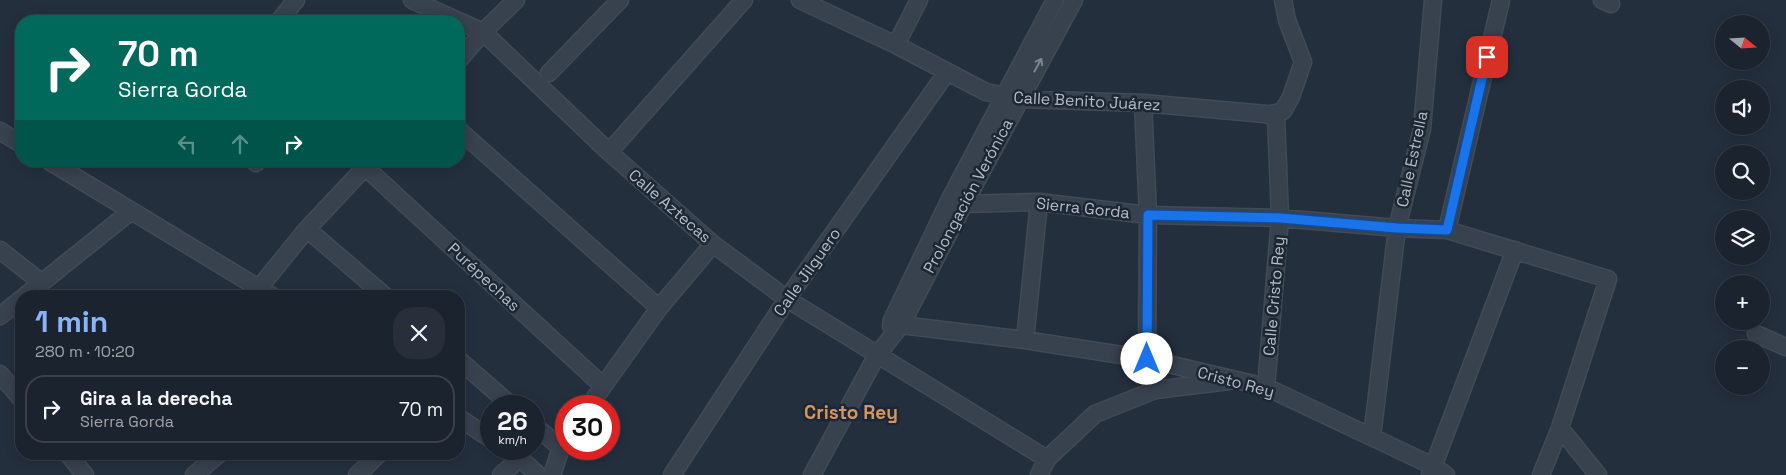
<!DOCTYPE html>
<html lang="es">
<meta charset="utf-8">
<style>
body{margin:0;font-family:"Space Grotesk",sans-serif;background:#282f3a;color:#f1f3f6;height:100vh;display:flex;flex-direction:column;font-size:19px;white-space:nowrap}
*{box-sizing:border-box;margin:0}
p{font-size:16px;color:#a0a4aa}
.icon{flex:none;width:28px;height:28px;fill:none;stroke:currentColor;stroke-width:2;stroke-linecap:round;stroke-linejoin:round}
.map{position:relative;flex:1;overflow:hidden}
.drawer{position:absolute;left:15px;top:290px;width:450px;height:170px;display:flex;flex-direction:column;background:#1b232e;border-radius:20px;box-shadow:0 2px 12px #0003,0 0 0 1px #39404a}
.drawer>*{flex:none}
.banner{position:absolute;left:15px;top:15px;width:450px;height:152px;border-radius:20px;box-shadow:0 2px 12px #0003,0 0 0 1px #39404a;background:#00695c;color:#fff;overflow:hidden}
.needle{width:32px;rotate:108deg}
.buttons{position:absolute;left:1715px;top:15px;display:grid;gap:10px}
.buttons a{display:grid;place-items:center;width:55px;height:55px;border-radius:50%;background:#1b232e;box-shadow:0 2px 12px #0003,0 0 0 1px #39404a;font-size:25px}
.speed{position:absolute;left:480px;top:395px;display:flex;gap:10px;font-size:25px;font-weight:700;text-align:center}
.speed>*{display:grid;place-content:center;width:65px;height:65px;border-radius:50%;background:#1b232e;box-shadow:0 2px 12px #0003,0 0 0 1px #39404a;line-height:1}
.speed small{font-size:12px;font-weight:400}
.speed .limit{border:8px solid #d22;background:#fff;color:#111}
.pin{position:absolute;display:grid;place-items:center;width:42px;height:42px;color:#fff;margin:-21px;border-radius:10px;box-shadow:0 2px 8px #0006}
.me{position:absolute;width:55px;margin:-28px;rotate:0deg;stroke-linejoin:round;filter:drop-shadow(0 0 4px #0008)}
.turn{display:flex;align-items:center;gap:18px;height:105px;padding:0 20px;font-size:22px}
.turn .icon{width:65px;height:65px;stroke-width:2.5}
.turn b{display:block;font-size:35px;line-height:42px}
.lanes{display:flex;align-items:center;height:48px;padding:0 20px;background:#0003;justify-content:center;gap:25px;direction:ltr}
.lanes .off{opacity:.35}
.round{display:grid;place-items:center;flex:none;width:52px;height:52px;border-radius:20px;background:#282f3a}
.overview{display:flex;align-items:center;justify-content:space-between;height:85px;padding:0 20px}
h1{font-size:30px;font-weight:600;line-height:38px;color:#8ab4f8}
ul{padding:0;list-style:none}
li{display:flex;align-items:center;gap:15px;height:68px;margin:0 10px 8px;padding:0 10px;border:2px solid #39404a;border-radius:20px}
li div{flex:1}
li b{display:block;font-size:19px}
li em{font-style:normal}
.map>svg:first-child{display:block}
</style>
<div class="map">
<svg width="1786" height="475" viewBox="0 0 1786 475">
<rect width="100%" height="100%" fill="#242f3e"/>
<g fill="none" stroke-linecap="round" stroke-linejoin="round">
<defs>
<path id="minor" d="M412 0 483 32 609 152 713 244 787 299 1047 459
M800 0 896 45 986 92 1020 99 1143 103 1276 115 1280 218 1266 387
M1602 0 1611 4
M279 21 296 0
M896 45 919 0
M459 60 483 32 516 0
M549 73 620 0
M1143 103 1148 215 1147 359
M1268 115 1283 111 1291 97 1303 62 1287 20 1283 0
M459 130 659 308
M0 131 21 144
M609 152 744 0
M49 161 272 296
M256 163 257 161
M365 167 603 386
M949 201 964 204 1039 202 1148 215 1280 218 1397 228 1447 230 1608 279 1560 428 1541 475
M307 229 385 296
M1447 230 1501 0
M0 250 42 283
M25 296 130 212
M248 296 259 288 307 229 371 161
M0 316 21 299
M892 320 901 325 1025 340 1147 359 1266 387 1433 466 1446 475
M891 326 892 320 949 201 1055 0
M1756 334 1786 347
M1025 340 1039 202
M459 360 512 406
M0 374 21 399
M589 406 659 308 713 244
M459 418 491 439
M534 425 561 448
M1560 428 1598 475
M1372 437 1397 228 1422 129 1433 0
M506 449 520 458 538 475
M68 454 85 475
M194 475 219 454
M357 475 379 454
M501 475 520 458
M552 475 561 448 566 440
M672 475 787 299 947 72
M812 475 877 355 901 325 964 204 1074 0
M1039 475 1047 459 1095 414 1155 390 1229 381
M1430 475 1515 250"/>
</defs>
<use href="#minor" stroke="#414a57" stroke-width="19"/>
<use href="#minor" stroke="#38414e" stroke-width="16"/>
</g>
<defs><path id="oneway-shaft" d="M-6 0H5M1.5-3L5.5 0L1.5 3" fill="none" stroke-width="1.6" stroke-linecap="round" stroke-linejoin="round" transform="scale(1.25)"/></defs>
<use stroke="#7c8592" href="#oneway-shaft" transform="translate(1038 65) rotate(-61)"/>
<g fill="none" stroke-linecap="round" stroke-linejoin="round">
<defs>
<path id="route" d="M1147 359 1148 215 1280 218 1397 228 1447 230 1487 57"/>
</defs>
<use href="#route" stroke="#114b97" stroke-width="12"/>
<use href="#route" stroke="#1a73e8" stroke-width="9"/>
</g>
<g text-anchor="middle" dominant-baseline="central" stroke-width="5" stroke-linejoin="round" paint-order="stroke">
<g font-size="16" fill="#b4bcc9" stroke="#1d2633">
<text transform="translate(1087 101) rotate(3)">Calle Benito Juárez</text>
<text transform="translate(1412 159) rotate(-78)">Calle Estrella</text>
<text transform="translate(968 196) rotate(-62)">Prolongación Verónica</text>
<text transform="translate(670 206) rotate(41)">Calle Aztecas</text>
<text transform="translate(1083 208) rotate(6)">Sierra Gorda</text>
<text transform="translate(807 272) rotate(-55)">Calle Jilguero</text>
<text transform="translate(484 277) rotate(43)">Purépechas</text>
<text transform="translate(1274 296) rotate(-85)">Calle Cristo Rey</text>
<text transform="translate(1236 382) rotate(15)">Cristo Rey</text>
</g>
<g font-size="19" font-weight="bold" fill="#d59563" stroke="#1d2633">
<text x="851" y="412">Cristo Rey</text>
</g>
</g>
</svg>
<div class="buttons">
<a><svg class="needle" viewBox="-14 -14 28 28"><path d="M0-13l5 13h-10z" fill="#e53935"/><path d="M0 13l5-13h-10z" fill="#a0a4aa"/></svg></a>
<a><svg class="icon" aria-label="sound" viewBox="0 0 24 24"><path d="M4 9h4l5-4v14l-5-4H4zM17 9q2 3 0 6"/></svg></a>
<a><svg class="icon" aria-label="search" viewBox="0 0 24 24"><circle cx="10" cy="10" r="6"/><path d="M15 15l6 6"/></svg></a>
<a><svg class="icon" aria-label="layers" viewBox="0 0 24 24"><path d="M12 4l9 5-9 5-9-5zM3 14l9 5 9-5"/></svg></a>
<a>+</a>
<a>−</a>
</div>
<div class="speed"><div>26<small>km/h</small></div><div class="limit">30</div></div>
<div class="pin" style="left:1487px;top:57px;background:#d93025"><svg class="icon" aria-label="arrive" viewBox="0 0 24 24"><path d="M6 21V4h12l-3 4 3 4H6"/></svg></div>
<svg class="me" style="left:1147px;top:359px" viewBox="-20 -20 40 40"><circle r="19" fill="#fff"/><path d="M0-13L10 11 0 6-10 11z" fill="#1a73e8"/></svg>
<div class="banner">
<div class="turn"><svg class="icon" aria-label="right" viewBox="0 0 24 24"><path d="M7 20v-9h11M14 6l5 5-5 5"/></svg><div><b>70 m</b>Sierra Gorda</div></div>
<div class="lanes"><svg class="icon off" aria-label="left" viewBox="0 0 24 24"><path d="M17 20v-9H6M10 6l-5 5 5 5"/></svg><svg class="icon off" aria-label="ahead" viewBox="0 0 24 24"><path d="M12 20V5M6 11l6-6 6 6"/></svg><svg class="icon" aria-label="right" viewBox="0 0 24 24"><path d="M7 20v-9h11M14 6l5 5-5 5"/></svg></div>
</div>
<section class="drawer">
<div class="overview"><div><h1>1 min</h1><p>280 m · 10:20</p></div><a class="round"><svg class="icon" aria-label="close" viewBox="0 0 24 24"><path d="M6 6l12 12M18 6L6 18"/></svg></a></div>
<ul>
<li><svg class="icon" aria-label="right" viewBox="0 0 24 24"><path d="M7 20v-9h11M14 6l5 5-5 5"/></svg><div><b>Gira a la derecha</b><p>Sierra Gorda</p></div><em>70 m</em></li>
</ul>
</section>
</div>
